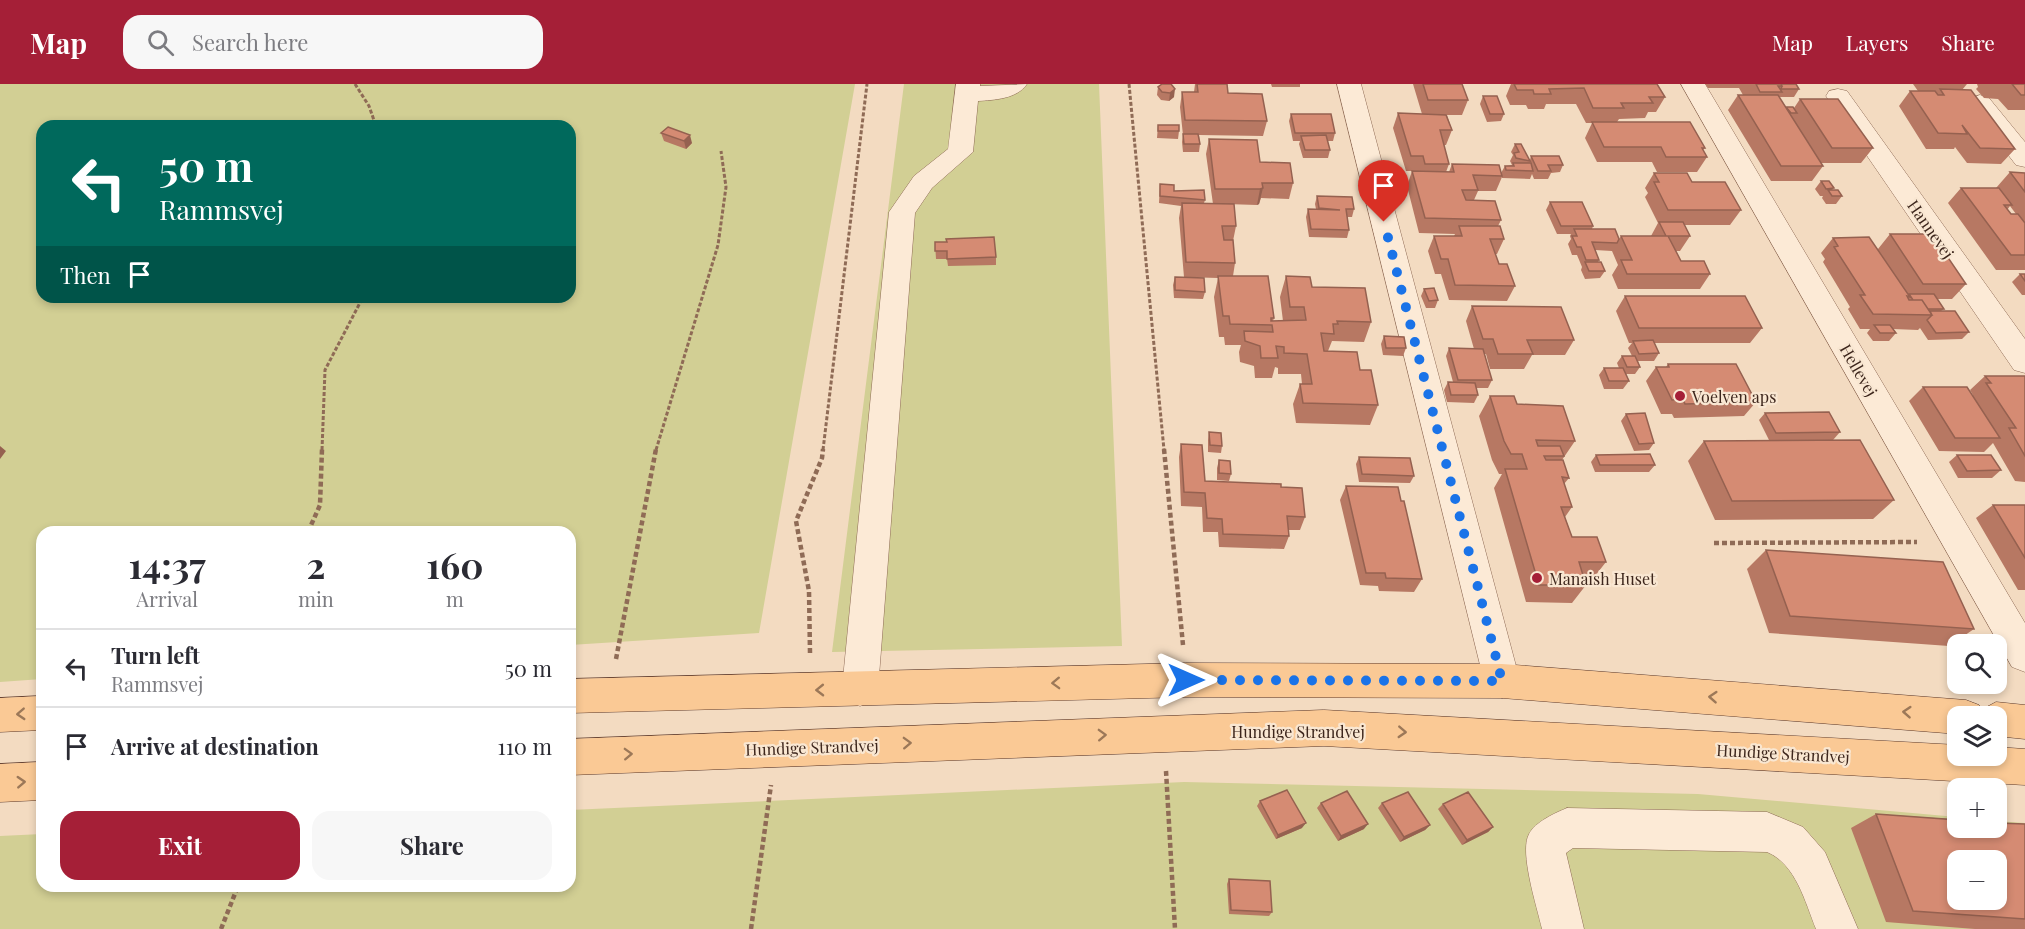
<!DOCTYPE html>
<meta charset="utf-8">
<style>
body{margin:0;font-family:"Playfair Display",serif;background:#f7f7f7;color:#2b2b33;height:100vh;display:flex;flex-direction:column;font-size:22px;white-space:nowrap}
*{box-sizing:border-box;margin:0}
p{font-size:20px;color:#7c7c81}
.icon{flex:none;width:33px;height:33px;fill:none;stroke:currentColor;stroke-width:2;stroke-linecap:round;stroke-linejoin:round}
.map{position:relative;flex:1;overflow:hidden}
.sheet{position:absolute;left:36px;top:442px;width:540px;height:366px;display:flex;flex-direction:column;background:#fff;border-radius:18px;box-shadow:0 3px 9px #0003}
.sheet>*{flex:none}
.hud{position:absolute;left:36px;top:36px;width:540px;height:183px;border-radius:18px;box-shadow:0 3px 9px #0003;background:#00695c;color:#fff;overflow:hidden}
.controls{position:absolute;left:1947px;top:550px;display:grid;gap:12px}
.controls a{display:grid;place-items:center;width:60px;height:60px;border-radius:12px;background:#fff;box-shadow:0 3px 9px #0003;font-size:30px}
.pin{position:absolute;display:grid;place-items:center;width:51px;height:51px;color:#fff;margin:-62px -26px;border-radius:50% 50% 50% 0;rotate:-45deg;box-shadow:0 0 6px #0007}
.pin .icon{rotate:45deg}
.me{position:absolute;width:66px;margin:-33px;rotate:90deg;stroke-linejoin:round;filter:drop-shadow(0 0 4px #0008)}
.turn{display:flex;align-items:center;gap:21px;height:126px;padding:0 24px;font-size:27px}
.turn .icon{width:78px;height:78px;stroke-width:2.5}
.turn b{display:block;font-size:42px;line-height:51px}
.then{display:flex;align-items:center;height:57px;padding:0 24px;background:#0003;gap:12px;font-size:22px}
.eta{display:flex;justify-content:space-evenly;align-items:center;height:102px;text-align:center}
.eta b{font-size:36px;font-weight:700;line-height:42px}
.button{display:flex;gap:12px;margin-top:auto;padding:12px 24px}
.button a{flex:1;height:69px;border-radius:18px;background:#a51f37;color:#fff;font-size:24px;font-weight:700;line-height:69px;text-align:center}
.button a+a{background:#f7f7f7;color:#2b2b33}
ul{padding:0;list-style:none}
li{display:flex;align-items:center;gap:18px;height:78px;padding:0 24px;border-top:2px solid #e1e1e2}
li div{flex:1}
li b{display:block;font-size:22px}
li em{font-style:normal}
header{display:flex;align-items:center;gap:36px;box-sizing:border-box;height:84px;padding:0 30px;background:#a51f37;color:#fff}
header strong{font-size:28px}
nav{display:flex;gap:33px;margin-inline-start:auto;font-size:21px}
.search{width:420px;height:54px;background:#f7f7f7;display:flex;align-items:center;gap:15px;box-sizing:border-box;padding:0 21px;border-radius:18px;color:#7c7c81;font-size:22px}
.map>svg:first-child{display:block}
</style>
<header>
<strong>Map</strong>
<div class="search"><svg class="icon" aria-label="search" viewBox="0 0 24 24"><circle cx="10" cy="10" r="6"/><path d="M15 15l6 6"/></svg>Search here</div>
<nav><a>Map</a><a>Layers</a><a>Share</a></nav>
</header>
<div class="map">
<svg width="2025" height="845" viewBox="0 0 2025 845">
<rect width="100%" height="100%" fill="#f3dbc1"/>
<path fill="#d2cf94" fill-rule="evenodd" d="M0 0H855L759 549 570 561V448H42V595L0 598ZM42 42H570V213H42Z
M904 0H1099L1122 562 832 568Z
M1184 698 1698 710 1957 733 1958 744H1996L1997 737 2025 739V845H0V752L42 750V802H570V726ZM1958 777H1996V816H1958Z"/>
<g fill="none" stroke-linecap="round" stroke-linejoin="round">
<defs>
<path id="minor" d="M956 0H980V2L1027 0C1017 15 994 16 978 17L973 68 932 104 915 129 878 605 873 617 860 622 847 617 842 605 889 128 914 92 948 65Z
M1337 0H1361L1520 597 1515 609 1502 614 1489 609 1484 597Z
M1681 0H1705L2025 539V588L2012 583Z
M1838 5 1847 7 2025 255V289L2014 286 1826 12 1829 7Z
M1980 11 1989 14 2025 58V83L2016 81 1968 19 1971 14Z
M1567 724 1767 728 1803 743 1825 768 1858 845H1816C1805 818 1796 780 1767 768L1573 764 1566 769 1584 845H1542C1537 823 1519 768 1529 750 1535 738 1555 729 1567 724Z"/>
<path id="major" d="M1186 579 1502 580 1966 616 1979 621 1981 626 1996 618 2025 621V655L1996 652V633H1958V650L1502 614 1186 613 570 629V595Z
M42 612V646L0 648V614Z
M1324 626 1958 661V672H1996V663L2025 665V701L1324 662 570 691V655Z
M42 678V716L0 718V680Z"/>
</defs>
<use href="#minor" stroke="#8f6b56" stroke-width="1"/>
<use href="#major" stroke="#5c392b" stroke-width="1"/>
<path stroke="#8f6b56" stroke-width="3" stroke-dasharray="4 2" stroke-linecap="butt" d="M355 0 369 22 376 42
M1129 0 1164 366
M322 366 325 286 363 213
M656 366 718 161 726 103 721 67
M823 366 867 0"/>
<path stroke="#8f6b56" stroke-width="4.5" stroke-dasharray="5 3" stroke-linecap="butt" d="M1164 365 1183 561
M308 448 320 421 322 365
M1714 459 1917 458
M810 569 809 507 796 437 822 374 823 365
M616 575 656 365
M1166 687 1175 845
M221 845 238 802
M751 845 771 701"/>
<use href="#minor" fill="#fcead6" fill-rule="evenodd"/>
<use href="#major" fill="#fac995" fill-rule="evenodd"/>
</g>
<path fill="#b77863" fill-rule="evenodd" d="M1162 0 1174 13 1169 17 1161 16 1157 11 1158 3Z
M1195 0H1227L1228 9 1267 37 1263 52 1199 51 1200 60 1199 68H1183L1182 58 1183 51 1180 23 1182 8H1194Z
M1271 0H1300V3H1272Z
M1413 0H1462L1468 16 1462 31H1447L1452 46 1446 61H1444L1449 80 1446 88H1449L1452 80 1501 89 1505 82 1512 81 1510 77 1513 71 1511 68 1515 60 1530 76 1531 72 1563 81 1560 88 1551 89 1548 95H1534L1532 90 1530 95 1502 94V93L1496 107H1478L1474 116 1501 136 1498 142 1504 155 1497 170H1495L1499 180 1515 202 1507 217 1449 216 1441 190H1435L1428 167 1434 152H1454L1455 150 1419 149 1407 102 1412 87H1406L1393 44 1398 29 1422 30Z
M1511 0H1657L1665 13 1656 28H1648L1645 34 1619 35 1617 38 1705 64 1703 66 1707 73 1697 88H1657L1652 78H1597L1585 54 1592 39H1586L1576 20H1546L1544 25H1528L1526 21H1510L1506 12Z
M1705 0H1796L1799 5 1794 13H1779L1786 24H1794L1800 15 1873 64 1861 79H1821L1823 82 1812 97H1771L1728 26 1738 11H1743L1739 4H1708Z
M1913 0H1967L1962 6 2015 65 2001 80 1967 79 1955 63 1954 65H1926L1899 22 1910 7H1918Z
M1977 0H2025V26H2008L1998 15 1984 14 1976 5 1978 3Z
M1483 12 1504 30 1501 37 1487 38 1480 20Z
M1291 30 1335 49 1333 57H1327L1330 66 1328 74H1303L1299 60 1300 57H1293L1289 37Z
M1158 41 1179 47 1178 55 1157 54Z
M661 49 692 59 686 65 664 57Z
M1209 55 1260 78 1293 99 1289 115 1261 114 1259 120 1257 121 1226 120 1236 142 1233 157 1235 179 1233 192 1274 234 1273 237H1283L1280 213 1286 192 1312 203 1371 238 1364 258 1332 257 1328 267 1360 286 1378 321 1370 341 1296 339 1293 320 1300 300H1302L1301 290H1278V284L1275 283 1272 294H1255L1254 282 1240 278 1239 268 1241 261H1225L1224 253H1219L1214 213 1218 194 1184 193 1179 134 1181 122 1159 119 1160 100 1174 107 1205 116 1204 119 1213 120 1206 70Z
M2010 88 2025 89V186H1996L1948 119 1961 104H1996ZM2010 122 2016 130H2011L2007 126Z
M1654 89 1692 98 1741 126 1730 141H1684L1690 152 1680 167H1675L1681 177 1710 190 1700 205H1618L1612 191 1618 181 1612 167 1595 166 1599 176 1598 178 1605 187 1600 194 1585 195 1581 186 1582 183 1577 171H1572L1568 160 1571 155 1570 152 1571 150H1557L1546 126 1550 118 1593 142 1592 145 1619 155 1621 152H1651L1658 139 1645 113 1648 109 1645 104Z
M1821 97 1834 104 1832 106 1842 112 1836 120H1826L1822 114 1823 112H1820L1815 105Z
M1317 112 1354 125 1352 133H1347L1349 146 1347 154 1309 153 1306 133 1308 125H1316L1315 120Z
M1890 150 1966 200 1952 215H1937L1944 225 1941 227 1969 248 1962 255 1928 256 1920 244 1918 246 1893 245 1896 249 1889 257H1873L1867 249 1870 245H1860L1848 225 1850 223 1823 178 1825 175 1821 169 1833 154 1878 165Z
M935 158 996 173V181L948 182 947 175H936Z
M2020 190H2025V211H2022L2012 198Z
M1175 193 1205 208 1203 215 1174 214 1173 201Z
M1424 205 1438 216 1435 224H1426L1421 212Z
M1625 212 1762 244 1750 259H1654L1659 269 1654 277H1638L1640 283 1635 290H1626L1629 297 1623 305H1604L1599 291 1604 284H1619L1617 279 1622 272H1632L1628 264 1632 259H1629L1616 227Z
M1472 222 1574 256 1565 271H1532L1524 285H1490L1486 270H1484L1492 296 1488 304H1476L1478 311 1474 319 1447 318 1444 306 1448 298H1453L1446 272 1449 264 1474 265 1466 237Z
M1384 252 1406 264 1403 272 1383 271 1381 260Z
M1668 280 1756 318 1744 332 1674 334 1672 330H1661L1646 297 1656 283H1666Z
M1985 292H2025V398L2015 397 1993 359 1984 368 1939 367 1909 317 1923 303 1973 311 1970 306Z
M1490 312 1517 320 1575 357 1562 376 1569 394 1564 400 1572 423 1565 433 1572 453 1606 478 1591 497 1585 496 1586 501 1572 519 1526 518 1494 404 1502 390H1499L1492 376 1479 332Z
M1765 329 1840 348 1833 356H1769L1759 336Z
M1626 330 1654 359 1649 366 1634 367 1621 337Z
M1209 348 1222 362 1221 369 1208 368V356Z
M1704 357 1894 416 1873 435 1715 436 1688 377Z
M1181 360 1205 397 1281 403 1305 433 1300 446H1289V452L1284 465 1219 463 1218 448H1203L1202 423 1181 422 1179 373Z
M1596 371 1655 381 1649 388H1595L1591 378Z
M1957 371 2001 386 1992 394H1958L1949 378Z
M1359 373 1414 392 1410 399 1359 398 1356 380Z
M1219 376 1231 390 1229 397 1217 396V384Z
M1346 402 1422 495 1414 508 1379 507 1378 502 1360 501 1340 416Z
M1993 421H2025V506H2018L1976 434Z
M1766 466 1974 545 1949 562 1769 549 1747 485Z
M1260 717 1302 744 1276 755 1257 722Z
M1321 719 1364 745 1338 757 1317 724Z
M1382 719 1430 741 1425 746 1400 758 1378 724Z
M1443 720 1493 743 1488 748 1462 761 1438 725Z
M1876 730 2025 740V845H1975L1886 838 1851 744Z
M1229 795 1272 828 1269 832 1229 830 1227 800Z"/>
<path fill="#956150" d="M1175 5 1174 13 1169 17 1170 9Z
M690 51 692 59 686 65 684 57Z
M1263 104 1259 120 1257 121 1260 105Z
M0 362 6 367 0 375Z
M1306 739 1302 744 1276 755 1278 751Z
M1368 740 1364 745 1338 757 1341 752Z
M1430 741 1425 746 1400 758 1404 753Z
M1493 743 1488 748 1462 761 1467 756Z"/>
<path fill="#d58b73" stroke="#956150" stroke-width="1.5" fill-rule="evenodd" d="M1162 0H1171L1175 5 1170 9 1162 8 1158 3Z
M1197 0H1227L1228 9 1262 10 1267 37 1185 36 1182 8H1198Z
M1423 0H1462L1468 16H1428Z
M1514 0H1657L1665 13H1649L1653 19H1621L1624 24H1593L1584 4 1549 5 1551 10H1534L1533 6H1517Z
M1756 0H1781L1782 2H1778L1782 8H1760Z
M1781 0H1796L1799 5H1781L1782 2Z
M2012 0H2025V11H2021Z
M1940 5 1971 6 2015 65 1980 64 1962 41 1967 50 1938 49 1910 7H1935L1938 11H1944Z
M1738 11H1778L1823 82H1781Z
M1483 12H1497L1504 30H1490Z
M1800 15H1838L1873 64H1832Z
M1786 23H1793L1797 29H1791Z
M1398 29 1446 31 1452 46H1440L1449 80H1425L1423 72H1411Z
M1291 30H1331L1335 49H1295Z
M1592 38H1690L1705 64H1702L1707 73H1666L1661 63H1604Z
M1158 41H1179V47H1158Z
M668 43 690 51 684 57 661 49Z
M1183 50H1198L1200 60H1184Z
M1326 51 1330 66H1305L1301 52Z
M1209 55 1257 56 1260 78 1290 79 1293 99H1262L1263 104 1260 105H1215Z
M1515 60H1521L1530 77 1516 74 1514 69 1519 68Z
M1531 72H1559L1563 81H1548L1551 87H1538Z
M1513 79H1531L1533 87 1506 86 1505 82H1514Z
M1452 80 1499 81 1502 92 1473 91 1478 106H1462L1466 116 1495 117 1501 136 1425 134 1412 87 1454 88Z
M2010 88 2025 89V108Z
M1654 89H1687L1692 98H1725L1741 126H1668L1654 98H1659Z
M1821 97H1829L1834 104 1826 105Z
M1160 100 1174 101V107L1204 106 1205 116 1160 112Z
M1961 104H1999L2012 121H2004L2011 130H2018L2025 139V171H2011Z
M1828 106H1838L1842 112H1832Z
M1317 112 1352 113 1354 125H1346L1349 146 1311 145 1308 125 1340 126 1319 124Z
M1550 118H1582L1593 142H1561Z
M1182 119 1234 120 1236 142H1222L1224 156H1233L1235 179 1186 178Z
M1659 138H1683L1690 152H1666Z
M1459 142H1500L1504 155H1490L1499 180H1507L1515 202 1455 201 1448 175H1441L1434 152H1462Z
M1574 145H1615L1619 155 1617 159 1592 158 1599 176H1586L1581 163H1577L1572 152H1577Z
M1890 150H1932L1966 200H1923Z
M1621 152H1668L1681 177H1704L1710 190H1627L1621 176H1632Z
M994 153 996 173 947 175V167H935V158H947L946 155Z
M1869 153 1910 213 1907 212 1909 216H1922L1932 231 1873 230 1860 211H1865L1834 163 1838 162 1833 154Z
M1585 178H1601L1605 187H1589Z
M2020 190H2025V197Z
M1218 192H1268L1274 234H1271V237L1306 236 1304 223H1290L1286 192 1310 193 1312 203 1365 204 1371 238 1337 237 1338 240H1333L1334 250 1321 249 1324 267 1357 268 1360 286H1371L1378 321 1303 319 1300 300H1312L1307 270 1284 269V263L1276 262 1278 274H1261L1260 262 1245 257 1244 247 1273 248 1272 241 1230 240 1229 232H1223Z
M1175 193 1204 194 1205 208 1175 206Z
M1434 204 1438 216 1429 217 1424 205Z
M1909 210H1934L1944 225H1928L1922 216H1913Z
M1625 212H1745L1762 244H1639Z
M1472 222 1561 223 1574 256H1527L1533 270H1498L1493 255H1483Z
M1930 227H1955L1969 248 1936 249 1927 236 1932 231Z
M1874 241H1890L1896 249H1880Z
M1384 252 1404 253 1406 264H1386Z
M1653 256 1659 269 1639 270 1633 257Z
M1449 264 1483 265 1492 296H1458Z
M1622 272H1635L1640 283H1627Z
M1668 280H1736L1756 318 1685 320 1683 315 1672 316 1656 283H1669Z
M1604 284H1623L1629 297H1609Z
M1985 292H2025V372L2009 344H2016L1986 299H1991Z
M1448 298 1475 299 1478 311H1451Z
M1923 303H1967L2000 354H1955Z
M1490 312H1514L1517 320 1563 322 1575 357 1536 356 1538 362H1560L1564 372H1544L1546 376H1563L1569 394 1562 393 1572 423H1561L1572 453H1597L1606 478H1579L1586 501H1539L1505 385H1527L1522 370H1511L1504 357Z
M1829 328 1840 348 1776 349 1765 329Z
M1645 329 1654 359 1639 360 1626 330Z
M1209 348 1221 349 1222 362 1210 361Z
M1860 356 1894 416 1732 417 1704 357Z
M1181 360 1202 361 1205 397 1281 400V403L1302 404 1305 433 1287 432 1289 452 1223 450 1222 435 1207 434 1205 409 1184 408Z
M1650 370 1655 381H1600L1596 371Z
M1957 371H1991L2001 386 1967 387Z
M1359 373 1410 374 1414 392 1362 390Z
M1219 376 1230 377 1231 390 1219 389Z
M1346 402 1398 403 1401 417H1404L1422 495 1386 494 1385 489H1366Z
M1993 421H2025V474Z
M1766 466 1943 478 1974 545 1790 532Z
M1287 706 1306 739 1278 751 1260 717Z
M1347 707 1368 740 1341 752 1321 719Z
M1408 708 1430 741 1404 753 1382 719Z
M1468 708 1493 743 1467 756 1443 720Z
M1876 730 1958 736V744H1996V739L2025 740V835L1913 827ZM1958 777H1996V816H1958Z
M1229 795 1270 797 1272 828 1231 826Z"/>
<defs><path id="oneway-chevron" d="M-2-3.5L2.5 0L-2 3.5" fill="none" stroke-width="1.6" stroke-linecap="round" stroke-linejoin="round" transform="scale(1.5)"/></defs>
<g stroke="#9c7858">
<use href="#oneway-chevron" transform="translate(1056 599) rotate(178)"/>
<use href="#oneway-chevron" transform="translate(820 606) rotate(179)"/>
<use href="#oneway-chevron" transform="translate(1713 613) rotate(-176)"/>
<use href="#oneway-chevron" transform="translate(1907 628) rotate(-176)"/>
<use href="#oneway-chevron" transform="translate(21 630) rotate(177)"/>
<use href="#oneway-chevron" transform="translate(1402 648) rotate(3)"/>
<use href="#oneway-chevron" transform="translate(1102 651) rotate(-2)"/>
<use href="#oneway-chevron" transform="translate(907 659) rotate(-2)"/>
<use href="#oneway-chevron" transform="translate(628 670) rotate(-2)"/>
<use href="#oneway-chevron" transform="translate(21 698) rotate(-3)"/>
</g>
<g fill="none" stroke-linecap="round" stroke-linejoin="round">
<path stroke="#1a73e8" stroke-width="10" stroke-dasharray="0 18" d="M1186 596 1502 597 1384 138"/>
</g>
<g fill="#a51f37" stroke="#f9e7d2" stroke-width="2">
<circle cx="1680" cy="312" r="6"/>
<circle cx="1537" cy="494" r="6"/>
</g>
<g text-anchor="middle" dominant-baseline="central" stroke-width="4.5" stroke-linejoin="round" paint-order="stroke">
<g font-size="16" fill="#3d261c" stroke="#f9e7d2">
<text transform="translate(1931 145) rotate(55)">Hannevej</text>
<text transform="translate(1859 286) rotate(60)">Hellevej</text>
<text x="1298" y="647">Hundige Strandvej</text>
<text transform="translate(812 663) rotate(-2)">Hundige Strandvej</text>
<text transform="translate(1783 669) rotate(3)">Hundige Strandvej</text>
</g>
<g font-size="16" fill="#3d261c" stroke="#f9e7d2" text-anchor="start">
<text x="1692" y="312">Voelven aps</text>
<text x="1549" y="494">Manaish Huset</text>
</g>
</g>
</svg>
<div class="controls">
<a><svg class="icon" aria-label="search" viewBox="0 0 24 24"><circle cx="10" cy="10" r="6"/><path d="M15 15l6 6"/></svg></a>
<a><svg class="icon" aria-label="layers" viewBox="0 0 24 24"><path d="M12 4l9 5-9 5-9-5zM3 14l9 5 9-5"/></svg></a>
<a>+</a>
<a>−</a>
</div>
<div class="pin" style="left:1384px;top:138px;background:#d93025"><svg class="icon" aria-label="arrive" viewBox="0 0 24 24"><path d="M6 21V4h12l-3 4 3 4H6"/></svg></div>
<svg class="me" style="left:1186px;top:596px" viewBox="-20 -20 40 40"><path d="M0-17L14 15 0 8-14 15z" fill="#1a73e8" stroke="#fff" stroke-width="4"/></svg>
<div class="hud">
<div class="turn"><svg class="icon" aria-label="left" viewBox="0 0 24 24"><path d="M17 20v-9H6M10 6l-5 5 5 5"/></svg><div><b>50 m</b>Rammsvej</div></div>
<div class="then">Then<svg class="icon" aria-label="arrive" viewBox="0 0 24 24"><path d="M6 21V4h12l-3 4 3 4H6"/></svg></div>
</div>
<section class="sheet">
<div class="eta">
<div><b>14:37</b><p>Arrival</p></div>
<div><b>2</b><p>min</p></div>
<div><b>160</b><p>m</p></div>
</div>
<ul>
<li><svg class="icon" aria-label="left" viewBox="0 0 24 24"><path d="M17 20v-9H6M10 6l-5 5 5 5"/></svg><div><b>Turn left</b><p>Rammsvej</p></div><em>50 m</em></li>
<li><svg class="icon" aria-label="arrive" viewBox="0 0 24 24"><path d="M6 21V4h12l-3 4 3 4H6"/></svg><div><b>Arrive at destination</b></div><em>110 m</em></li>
</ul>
<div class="button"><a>Exit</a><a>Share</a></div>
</section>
</div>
